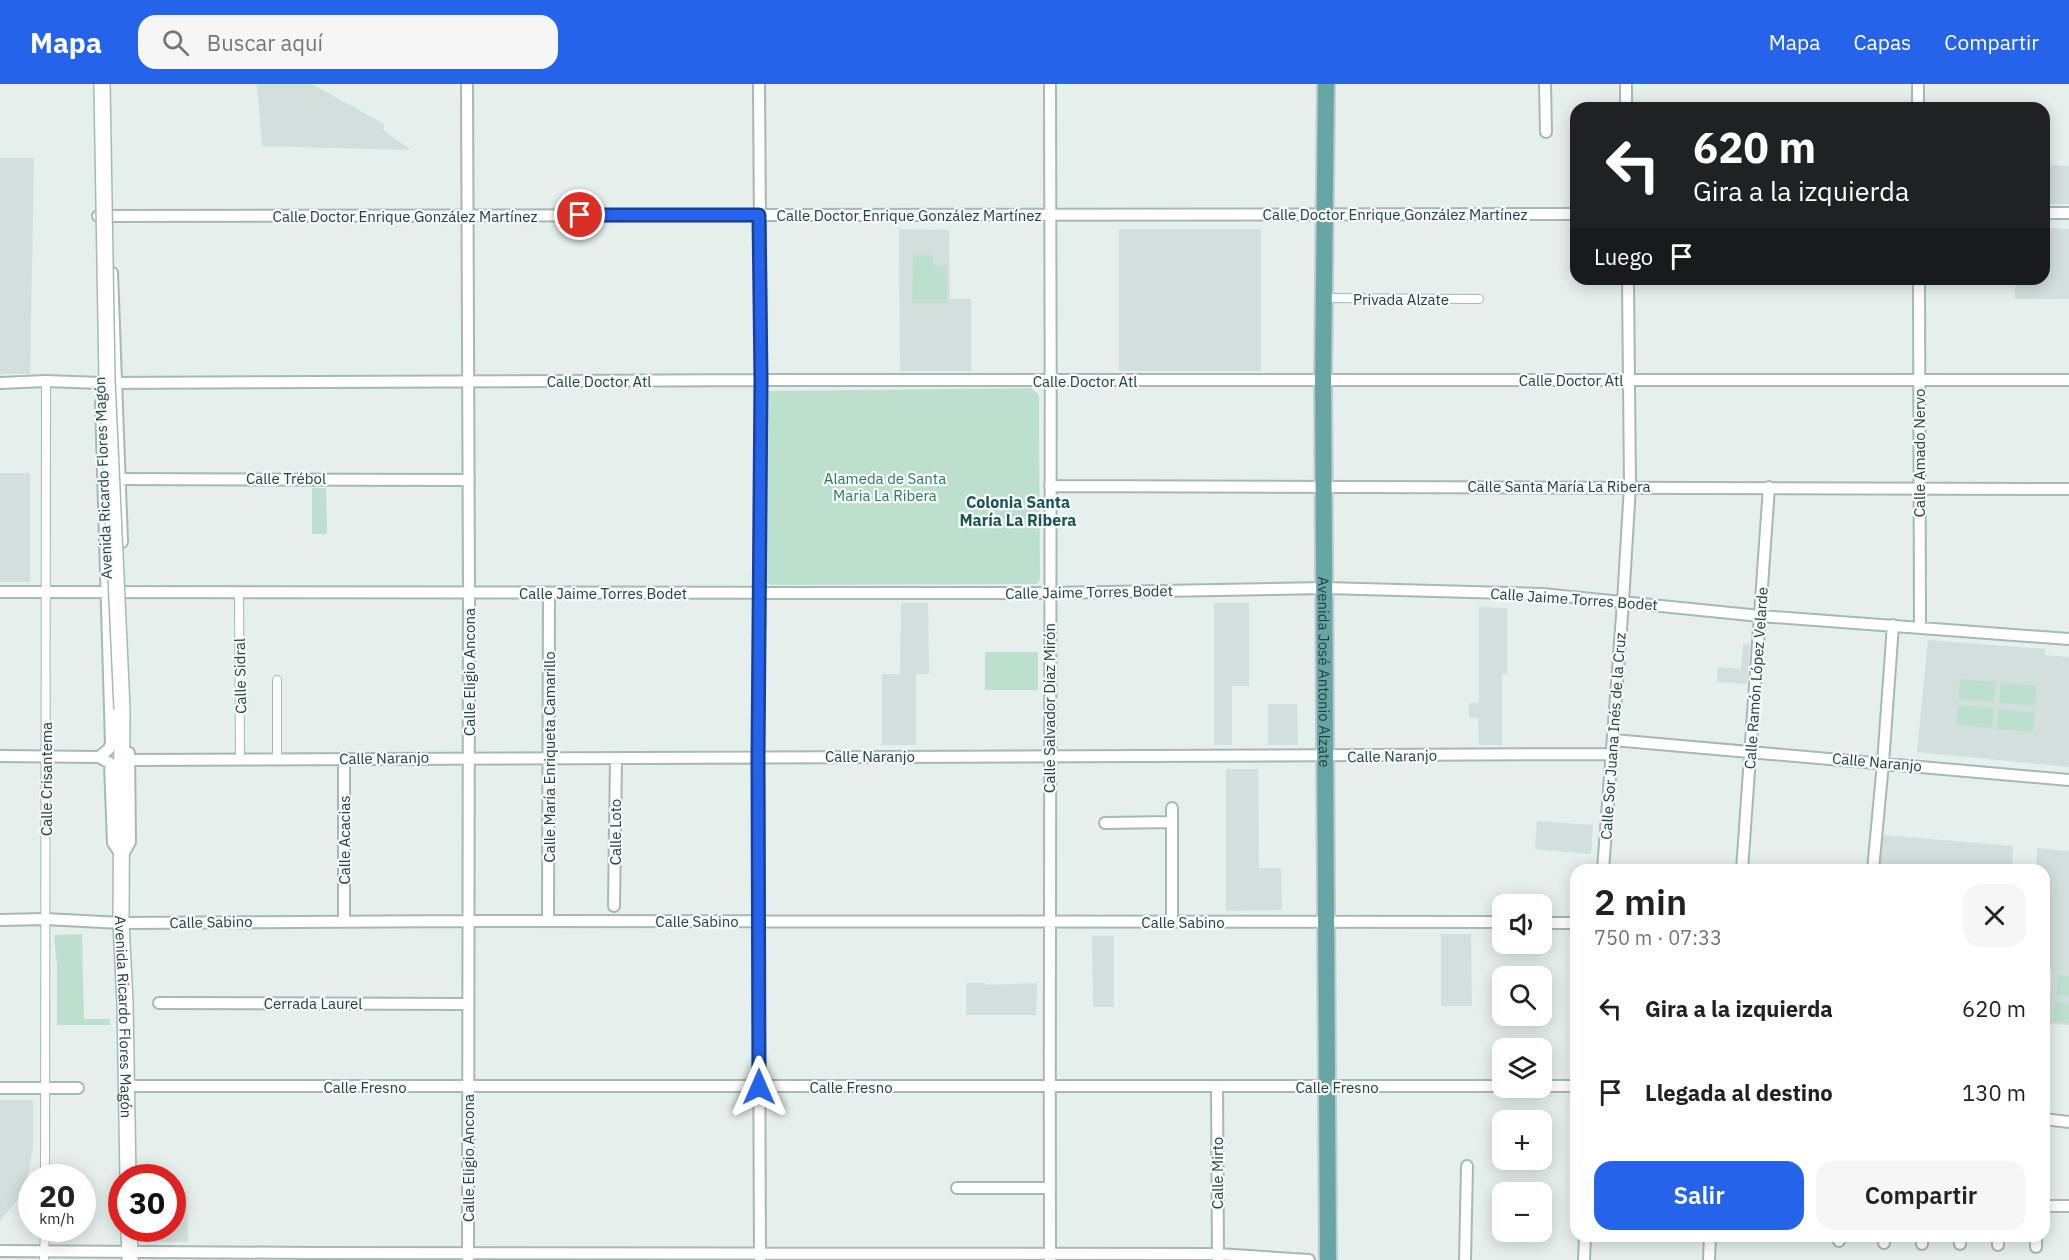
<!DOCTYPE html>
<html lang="es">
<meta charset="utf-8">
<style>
body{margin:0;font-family:"IBM Plex Sans",sans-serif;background:#f6f6f6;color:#222;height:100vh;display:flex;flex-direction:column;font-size:22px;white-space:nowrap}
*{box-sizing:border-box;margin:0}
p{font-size:20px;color:#767676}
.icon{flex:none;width:33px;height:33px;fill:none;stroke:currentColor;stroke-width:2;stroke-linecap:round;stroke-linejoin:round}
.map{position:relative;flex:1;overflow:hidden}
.side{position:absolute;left:1570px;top:780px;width:480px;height:378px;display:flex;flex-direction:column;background:#fff;border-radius:18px;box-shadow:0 3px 15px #0003}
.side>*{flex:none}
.guide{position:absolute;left:1570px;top:18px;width:480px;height:183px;border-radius:18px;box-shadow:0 3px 15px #0003;background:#202124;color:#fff;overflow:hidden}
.fabs{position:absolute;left:1492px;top:810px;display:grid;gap:12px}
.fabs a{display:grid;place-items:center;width:60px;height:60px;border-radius:12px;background:#fff;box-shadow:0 3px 15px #0003;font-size:30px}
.speed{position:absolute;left:18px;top:1080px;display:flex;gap:12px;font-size:30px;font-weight:700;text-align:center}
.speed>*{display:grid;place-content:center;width:78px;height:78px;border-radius:50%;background:#fff;box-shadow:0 3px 15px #0003;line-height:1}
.speed small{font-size:15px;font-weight:400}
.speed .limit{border:9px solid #d22;background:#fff;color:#111}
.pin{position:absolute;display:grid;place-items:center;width:51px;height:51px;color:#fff;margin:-26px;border:3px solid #fff;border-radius:50%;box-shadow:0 2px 6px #0007}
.me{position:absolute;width:66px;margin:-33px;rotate:0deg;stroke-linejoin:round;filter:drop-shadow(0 0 4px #0008)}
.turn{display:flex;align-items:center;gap:21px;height:126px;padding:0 24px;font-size:27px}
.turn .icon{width:78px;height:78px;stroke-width:2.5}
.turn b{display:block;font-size:42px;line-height:51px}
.then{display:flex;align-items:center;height:57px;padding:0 24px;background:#0003;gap:12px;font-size:22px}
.round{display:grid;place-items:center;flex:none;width:63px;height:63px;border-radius:18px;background:#f6f6f6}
.overview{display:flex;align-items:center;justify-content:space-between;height:102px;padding:0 24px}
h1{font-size:36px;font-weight:600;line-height:45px}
.cta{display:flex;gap:12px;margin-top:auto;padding:12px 24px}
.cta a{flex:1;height:69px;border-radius:18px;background:#2563eb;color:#fff;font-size:24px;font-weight:600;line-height:69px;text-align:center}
.cta a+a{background:#f6f6f6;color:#222}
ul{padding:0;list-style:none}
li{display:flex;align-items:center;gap:18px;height:84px;padding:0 24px}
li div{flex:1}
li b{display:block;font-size:22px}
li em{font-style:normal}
header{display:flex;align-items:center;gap:36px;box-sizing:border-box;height:84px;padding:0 30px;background:#2563eb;color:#fff}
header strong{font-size:28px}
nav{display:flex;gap:33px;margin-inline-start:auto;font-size:21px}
.search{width:420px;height:54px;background:#f6f6f6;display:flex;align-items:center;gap:15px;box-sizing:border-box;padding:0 21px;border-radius:18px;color:#767676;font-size:22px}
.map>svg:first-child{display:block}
</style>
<header>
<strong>Mapa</strong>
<div class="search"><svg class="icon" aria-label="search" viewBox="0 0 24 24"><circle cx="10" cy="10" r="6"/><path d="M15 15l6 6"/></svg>Buscar aquí</div>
<nav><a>Mapa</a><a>Capas</a><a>Compartir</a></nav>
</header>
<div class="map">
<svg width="2069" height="1176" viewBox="0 0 2069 1176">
<rect width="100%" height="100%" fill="#e5efec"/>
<path fill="#d3dfdc" d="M257 0H312L384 40 383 46 411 66 262 62Z
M0 74H34L30 290H0Z
M2045 81 2069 82V120H2045Z
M2045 144 2069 145V215H2015V195H2044Z
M899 145 949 146 950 215H971V287H900Z
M1119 145H1261V287H1119Z
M0 389H30V498H0Z
M901 519H928L929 590H916V661H882V590H900Z
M1214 519H1249V602H1232V661H1214Z
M1479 523 1507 524V590H1502V661H1479L1478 634H1469V619H1479Z
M1928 556 2045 565V571L2069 573V683L1917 668Z
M1743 560 1750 561 1747 600 1717 598 1718 583 1741 585Z
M1268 620H1297L1298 661H1268Z
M1226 685H1258L1259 784H1281L1282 826 1226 827Z
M1537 737 1593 741 1591 770 1535 765Z
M1882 751 2013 762 2012 786H1880Z
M2037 764 2069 767V941L2048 940 2052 888 2046 887V879L2045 878 2044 786H2036Z
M1441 850H1471L1472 922H1441Z
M1092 852H1114V923H1093Z
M966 899H986L987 901 1037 899 1036 931H966Z
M0 1016H33V1063L27 1096 18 1115 0 1137Z
M173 1108H187L188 1158H145V1145L172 1144Z"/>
<path fill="#bde0ce" d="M913 171H933V182H947V219H912Z
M1031 304 1039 311 1040 496 1037 500 770 501 765 496V311L768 307Z
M312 404H326L327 450H312Z
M985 568H1038V606H985Z
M1960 595 1996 598 1994 618 1958 615Z
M2001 599 2037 602 2035 622 1999 619Z
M1958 621 1994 624 1992 644 1956 641Z
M1998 625 2035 628 2033 648 1997 645Z
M82 850 84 935H110V941H57V882L54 851Z
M2058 891 2069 892V912L2056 911Z
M2055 917 2069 919V939L2053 937Z"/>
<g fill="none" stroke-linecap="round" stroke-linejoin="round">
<defs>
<path id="pedestrian" d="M1324 214 1479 215
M239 509 240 675
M277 675V596
M45 1094 46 297
M44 1176 45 1144"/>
<path id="minor" d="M467 0 469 508 468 1176
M759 0 761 296 758 673 760 1176
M1050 0C1052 392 1049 784 1050 1176
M1545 0 1546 48
M1918 0V24
M1626 24V0
M2044 129H2069
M98 132 1576 130
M112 189 122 458
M1919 195 1920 543
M0 299 46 297 100 299 761 296H2069
M112 395 469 396
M1050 402 2069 405
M0 508 1050 509 1325 504 1542 510 1760 532 2069 555
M1613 656 2069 696
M0 672 99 673 110 679 113 759 122 772 130 758 129 669
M99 673 109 665 111 659 101 319
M129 676 1612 670
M1105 739 1172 738
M1603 786 1623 518 1630 402 1628 195
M1742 786 1769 403
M1873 786 1883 679 1893 541
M614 822 616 674
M0 836 45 835 121 839 468 837 1503 838
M344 837V674
M548 837 549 509
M1172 838V724
M1542 839H1576
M159 919 468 920
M127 1002H1503
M1217 1002 1218 1176
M1542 1002H1576
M0 1004H78
M2044 1035 2069 1038
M957 1104H1049
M2044 1122H2069
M1839 1157 1840 1152
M1884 1159 1885 1152
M1922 1160V1152
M1960 1160V1152
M1998 1161V1152
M2036 1163V1152
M0 1167 313 1169 1218 1170 1309 1176
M1465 1176 1467 1082
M1584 1176 1585 1152
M1709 1176 1710 1152"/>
<g id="secondary">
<path id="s1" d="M122 625 121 839 125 919 128 1094"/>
<path d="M129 1144 130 1176"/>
</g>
<g id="primary">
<path id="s2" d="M1326 0 1323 297 1328 1176"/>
</g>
</defs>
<use href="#pedestrian" stroke="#a7b8b5" stroke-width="10"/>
<use href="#minor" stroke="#a7b8b5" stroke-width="14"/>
<use href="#secondary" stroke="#a2bbb8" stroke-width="18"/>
<use href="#primary" stroke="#c1caca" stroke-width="20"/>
<use href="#pedestrian" stroke="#fff" stroke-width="8"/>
<use href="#minor" stroke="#fff" stroke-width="10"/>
<use href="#secondary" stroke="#fff" stroke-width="15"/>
<use href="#primary" stroke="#67a6a4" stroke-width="16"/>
<defs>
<path id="secondary-bridge" d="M102 0 107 296 122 625"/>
</defs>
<use href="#secondary-bridge" stroke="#a2bbb8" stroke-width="18" stroke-linecap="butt"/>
<use href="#secondary-bridge" stroke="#fff" stroke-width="15"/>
</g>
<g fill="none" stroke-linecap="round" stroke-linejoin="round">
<defs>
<path id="route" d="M580 131H759L761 296 758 673 759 1003"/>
</defs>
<use href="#route" stroke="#184099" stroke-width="15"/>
<use href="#route" stroke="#2563eb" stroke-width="10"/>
</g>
<g text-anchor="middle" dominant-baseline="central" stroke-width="4.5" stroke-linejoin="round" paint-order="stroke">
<g font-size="15" fill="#234240" stroke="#f6fbf9">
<text x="1395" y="130">Calle Doctor Enrique González Martínez</text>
<text x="909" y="131">Calle Doctor Enrique González Martínez</text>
<text x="405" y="132">Calle Doctor Enrique González Martínez</text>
<text x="1401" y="215">Privada Alzate</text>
<text x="1571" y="296">Calle Doctor Atl</text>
<text x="599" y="297">Calle Doctor Atl</text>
<text x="1085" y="297">Calle Doctor Atl</text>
<text transform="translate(1919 369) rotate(-90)">Calle Amado Nervo</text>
<text transform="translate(103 394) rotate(-92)">Avenida Ricardo Flores Magón</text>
<text x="286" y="394">Calle Trébol</text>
<text x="1559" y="402">Calle Santa María La Ribera</text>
<text transform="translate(1089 508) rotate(-1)">Calle Jaime Torres Bodet</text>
<text x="603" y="509">Calle Jaime Torres Bodet</text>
<text transform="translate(1574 515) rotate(4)">Calle Jaime Torres Bodet</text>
<text transform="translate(469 588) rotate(-90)">Calle Eligio Ancona</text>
<text stroke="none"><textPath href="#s2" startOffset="588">Avenida José Antonio Alzate</textPath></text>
<text transform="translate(240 592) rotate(-91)">Calle Sidral</text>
<text transform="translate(1756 594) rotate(-86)">Calle Ramón López Velarde</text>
<text transform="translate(1049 624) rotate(-90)">Calle Salvador Díaz Mirón</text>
<text transform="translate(1613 652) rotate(-86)">Calle Sor Juana Inés de la Cruz</text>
<text x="870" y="672">Calle Naranjo</text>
<text transform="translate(1392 672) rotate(-1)">Calle Naranjo</text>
<text transform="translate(549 673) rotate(-90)">Calle María Enriqueta Camarillo</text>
<text transform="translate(384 674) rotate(-1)">Calle Naranjo</text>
<text transform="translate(1877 678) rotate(5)">Calle Naranjo</text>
<text transform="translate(46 695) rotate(-90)">Calle Crisantema</text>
<text transform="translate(615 748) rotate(-90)">Calle Loto</text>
<text transform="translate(344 756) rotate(-90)">Calle Acacias</text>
<text x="697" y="837">Calle Sabino</text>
<text transform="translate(211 838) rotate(-1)">Calle Sabino</text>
<text x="1183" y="838">Calle Sabino</text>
<text x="313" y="919">Cerrada Laurel</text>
<text stroke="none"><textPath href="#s1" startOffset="308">Avenida Ricardo Flores Magón</textPath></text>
<text x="365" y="1003">Calle Fresno</text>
<text x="851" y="1003">Calle Fresno</text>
<text x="1337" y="1003">Calle Fresno</text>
<text transform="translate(468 1074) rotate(-90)">Calle Eligio Ancona</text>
<text transform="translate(1217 1089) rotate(-90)">Calle Mirto</text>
</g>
<g font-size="15" fill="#2a7b5b" stroke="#f6fbf9">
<text x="885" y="394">Alameda de Santa<tspan x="885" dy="17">Maria La Ribera</tspan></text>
</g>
<g font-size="16" font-weight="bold" fill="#1d5554" stroke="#f6fbf9">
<text x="1018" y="418">Colonia Santa<tspan x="1018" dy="18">María La Ribera</tspan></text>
</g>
</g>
</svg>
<div class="fabs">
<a><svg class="icon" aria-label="sound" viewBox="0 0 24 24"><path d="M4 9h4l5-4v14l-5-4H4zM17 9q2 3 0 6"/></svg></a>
<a><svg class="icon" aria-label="search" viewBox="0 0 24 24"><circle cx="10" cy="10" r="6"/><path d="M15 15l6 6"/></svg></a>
<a><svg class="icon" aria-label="layers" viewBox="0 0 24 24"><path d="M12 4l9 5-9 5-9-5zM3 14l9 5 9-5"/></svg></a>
<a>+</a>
<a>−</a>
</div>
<div class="speed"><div>20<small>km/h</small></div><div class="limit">30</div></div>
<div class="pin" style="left:580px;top:131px;background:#d93025"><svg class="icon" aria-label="arrive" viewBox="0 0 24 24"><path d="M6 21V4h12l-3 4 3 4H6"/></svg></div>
<svg class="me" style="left:759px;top:1003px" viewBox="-20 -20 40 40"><path d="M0-17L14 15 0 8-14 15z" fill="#2563eb" stroke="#fff" stroke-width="4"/></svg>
<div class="guide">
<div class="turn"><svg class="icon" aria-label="left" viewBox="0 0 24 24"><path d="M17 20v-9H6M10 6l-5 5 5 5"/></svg><div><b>620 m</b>Gira a la izquierda</div></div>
<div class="then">Luego<svg class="icon" aria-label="arrive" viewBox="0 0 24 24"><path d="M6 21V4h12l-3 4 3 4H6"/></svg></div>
</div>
<section class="side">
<div class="overview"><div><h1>2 min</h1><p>750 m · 07:33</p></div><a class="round"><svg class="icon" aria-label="close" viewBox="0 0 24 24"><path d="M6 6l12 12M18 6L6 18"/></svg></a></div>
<ul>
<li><svg class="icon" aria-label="left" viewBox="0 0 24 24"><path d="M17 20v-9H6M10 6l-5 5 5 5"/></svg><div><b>Gira a la izquierda</b></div><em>620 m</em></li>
<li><svg class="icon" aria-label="arrive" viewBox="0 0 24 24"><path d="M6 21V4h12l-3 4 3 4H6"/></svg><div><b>Llegada al destino</b></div><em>130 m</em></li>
</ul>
<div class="cta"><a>Salir</a><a>Compartir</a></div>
</section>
</div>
